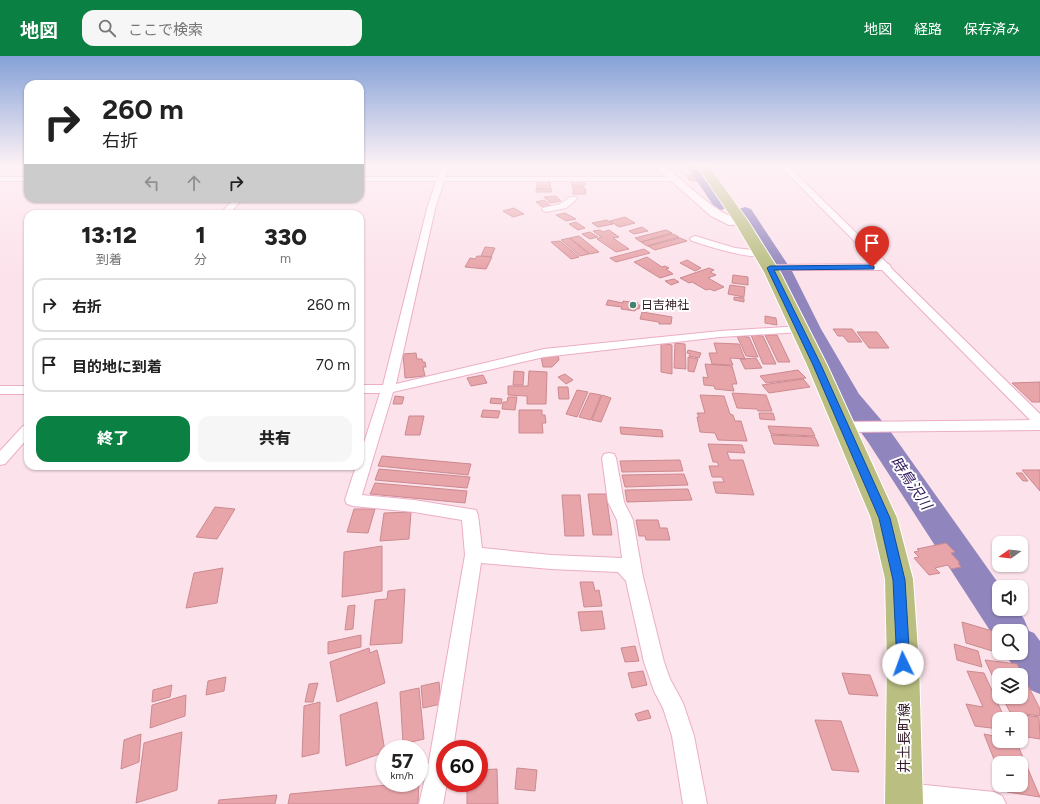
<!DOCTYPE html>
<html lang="ja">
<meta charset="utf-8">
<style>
body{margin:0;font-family:Figtree,"Noto Sans JP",sans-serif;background:#f6f6f6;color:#222;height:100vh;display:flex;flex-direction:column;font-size:15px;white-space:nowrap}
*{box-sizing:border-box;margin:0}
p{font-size:13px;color:#767676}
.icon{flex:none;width:22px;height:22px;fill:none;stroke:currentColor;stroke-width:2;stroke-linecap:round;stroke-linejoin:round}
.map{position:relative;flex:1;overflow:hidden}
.sheet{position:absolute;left:24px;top:154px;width:340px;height:260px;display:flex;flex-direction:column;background:#fff;border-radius:12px;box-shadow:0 1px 3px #0004}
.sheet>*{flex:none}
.hud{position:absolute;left:24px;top:24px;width:340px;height:122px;border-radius:12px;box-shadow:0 1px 3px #0004;background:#fff;color:#222;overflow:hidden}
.needle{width:26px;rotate:256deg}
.fabs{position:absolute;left:992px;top:480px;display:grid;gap:8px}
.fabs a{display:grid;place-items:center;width:36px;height:36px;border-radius:8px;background:#fff;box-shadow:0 1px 3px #0004;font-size:20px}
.speed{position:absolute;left:376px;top:684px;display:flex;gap:8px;font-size:20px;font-weight:700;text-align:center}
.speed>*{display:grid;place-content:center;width:52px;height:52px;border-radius:50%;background:#fff;box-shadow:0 1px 3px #0004;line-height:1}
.speed small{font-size:10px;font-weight:400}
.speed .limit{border:6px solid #d22;background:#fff;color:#111}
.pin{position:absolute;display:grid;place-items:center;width:34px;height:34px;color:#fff;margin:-41px -17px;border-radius:50% 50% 50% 0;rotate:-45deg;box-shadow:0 0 4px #0007}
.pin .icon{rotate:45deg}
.me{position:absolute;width:44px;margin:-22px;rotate:357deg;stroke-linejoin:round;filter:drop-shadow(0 0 3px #0008)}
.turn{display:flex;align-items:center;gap:14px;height:84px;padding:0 12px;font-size:18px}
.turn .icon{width:52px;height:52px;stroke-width:2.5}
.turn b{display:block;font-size:28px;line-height:34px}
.lanes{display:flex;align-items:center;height:38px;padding:0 12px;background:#0003;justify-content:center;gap:20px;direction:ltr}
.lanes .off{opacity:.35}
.eta{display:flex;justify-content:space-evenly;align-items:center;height:68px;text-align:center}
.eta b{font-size:24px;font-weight:800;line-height:28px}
.button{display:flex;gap:8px;margin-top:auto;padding:8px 12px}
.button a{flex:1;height:46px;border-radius:12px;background:#0b8043;color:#fff;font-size:16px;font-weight:800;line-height:46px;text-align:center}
.button a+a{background:#f6f6f6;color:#222}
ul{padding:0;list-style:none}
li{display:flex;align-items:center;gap:12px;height:54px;margin:0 8px 6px;padding:0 4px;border:2px solid #e0e0e0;border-radius:12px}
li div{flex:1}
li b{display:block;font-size:15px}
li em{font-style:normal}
header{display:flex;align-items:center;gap:24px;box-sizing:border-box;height:56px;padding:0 20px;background:#0b8043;color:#fff}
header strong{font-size:19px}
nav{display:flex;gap:22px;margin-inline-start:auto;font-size:14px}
.search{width:280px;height:36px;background:#f6f6f6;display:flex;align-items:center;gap:10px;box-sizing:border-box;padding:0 14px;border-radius:12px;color:#767676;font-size:15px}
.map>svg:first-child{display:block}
</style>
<header>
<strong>地図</strong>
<div class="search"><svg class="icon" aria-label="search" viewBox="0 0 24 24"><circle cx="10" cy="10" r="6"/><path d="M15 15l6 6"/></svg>ここで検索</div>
<nav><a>地図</a><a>経路</a><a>保存済み</a></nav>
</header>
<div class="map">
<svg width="1040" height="748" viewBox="0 0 1040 748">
<rect width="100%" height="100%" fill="#fce2eb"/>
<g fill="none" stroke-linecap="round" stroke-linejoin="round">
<path fill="#9185bd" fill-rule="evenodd" d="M687 110H701L729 149 727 152 721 154 715 152Z
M745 151 751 153 792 215 821 273 859 338 888 372 1001 531H999V553H1017L1024 563 1029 575 1034 577 1040 585V638C1030 634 1021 631 1021 619H1018L1005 597H1021V575H999V588L998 587 868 386 836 342 803 278 804 277 800 272 774 214 737 156 739 153Z"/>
</g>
<path fill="#e7a4a9" stroke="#cb8a90" d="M686 119H694L697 125H690Z
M537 125H550L551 133H537Z
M572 125H582L586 128H584V131H572Z
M573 132H585L586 138H573Z
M536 133H551L552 136H536Z
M556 140 561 145 550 147 544 141Z
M544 144 552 151 544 152 536 146Z
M514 152 524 158 513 161 503 155Z
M565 157 576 163 566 165 556 159Z
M625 161 635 167 619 171 610 165Z
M607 164 613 168 598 171 592 167Z
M576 166 585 172 578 174 569 168Z
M642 171 648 175 634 178 629 175Z
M600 174 603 176 609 174 619 181 613 182 629 193 616 196 597 183 601 181 593 175Z
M666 174 672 177 641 186 635 182Z
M590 176 598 181 590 183 582 178Z
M673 178 679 181 647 190 641 186Z
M579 180 599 196 590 198 570 182Z
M569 182 589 198 580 200 561 184Z
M680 182 687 185 655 194 648 190Z
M560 185 579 201 571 203 551 186Z
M485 191 495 192 491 201 481 200Z
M644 193 650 197 616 206 610 202Z
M477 200 492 201 486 213 465 211 470 202 475 203Z
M647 201 662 211 665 210 669 212 666 213 673 218 660 222 634 206Z
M687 204 701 212 695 215 680 207Z
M709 212 714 214 710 216 716 219 708 222 724 231 714 235 710 233 706 234 692 226 689 227 680 222Z
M733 219 748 221V229L732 227Z
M674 223 679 226 671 229 665 225Z
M730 229 745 231 744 241 728 238Z
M734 241 744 242V246L734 244Z
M608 244 623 247V245L638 247 637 249H640L639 253H636L635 255 621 253 622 251 606 249Z
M642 256 672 261 671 268H659V266L640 263Z
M765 260 776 262 777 269 765 267Z
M833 273H852L862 286H848L843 280H838Z
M857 276H877L889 292H869Z
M751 279 763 280 776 308H763Z
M765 279H777L790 306H778Z
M737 280 749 281 758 301 746 300Z
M661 287 672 289V318L661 316Z
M675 287 685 288 686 313 674 312Z
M714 287 739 288 745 303 730 302 733 309 712 308 709 297H717Z
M688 294 701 297 699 302 689 300 690 298 687 297Z
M416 297 417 303H422L423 306H425L426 311H423L425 320 405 322 403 298Z
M558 299 559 304 552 311H543L541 301Z
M688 301 698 303 694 316 688 315Z
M756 302 762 312 745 313 740 303Z
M705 308 732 310 737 328H732L734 335 715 333 714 330 704 329 703 321 708 322Z
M798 314 806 322 766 327 760 320Z
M514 315 524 316 523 329H513Z
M529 315 547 316 546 348H527V340L508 339V330H528Z
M565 318 573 324 566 328 558 321Z
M483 319 487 327 471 330 467 322Z
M803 323 810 331 769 337 762 329Z
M1040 326V346H1032L1012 327Z
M558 331H568L569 343H559Z
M577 334 588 336 577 361 566 358Z
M590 337 601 339 591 364 579 361Z
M732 337 766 339 772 355H758L757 353 737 352Z
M602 339 611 342 601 366 592 364Z
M700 339 724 340 730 358 733 359 735 365H741L747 385 718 384 715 377 700 376 697 361H699L697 357H705Z
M395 340 404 341 402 348H393Z
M508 341H517L515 354 502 353 503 346H507Z
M491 342 502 343 501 348 490 347Z
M483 354 500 355 498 362 481 361Z
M519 354H542V359H545L546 367H542L543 377H519Z
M759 357H773L775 364 760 363Z
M409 360H424L420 379H405Z
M768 370 811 372 815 380 771 378Z
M620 371 662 374 663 381 621 378Z
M771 379 815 381 819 390 774 388Z
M708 388 742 389 745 397 727 396 730 404H743L754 439 716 437 713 426H724L722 421H712L709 410H719L717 406H713Z
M382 400 471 408 468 419 378 410Z
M680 404 683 415 622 416 620 405Z
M379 413 470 421 467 432 375 424Z
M1022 414H1040V435Z
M1016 417H1022L1028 425H1023Z
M684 418 688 429 625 431 622 419Z
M375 427 467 435 465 447 370 438Z
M688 433 692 444 627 446 625 434Z
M588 438H606L612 479H593Z
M562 439H580L584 480H565Z
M215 451 235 453 217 483 196 481Z
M354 453H375L368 477 347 476Z
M411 456 409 483 380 485 384 457Z
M636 464H658L660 472H667L670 484H646L645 480H639Z
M946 487 955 496 951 497 960 507H958L961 511 951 513 948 509 935 512 940 517 929 519 914 502 919 501 914 496 919 495 917 493Z
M382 490V535L342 541 344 496Z
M223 512 217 547 186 552 194 517Z
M580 526H593L595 535 599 534 602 550 584 551Z
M405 533 402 587 370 589 375 544 387 543 388 535Z
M355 549 353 573 345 574 348 550Z
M602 555 605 573 581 575 578 556Z
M962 566 999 577V597L966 587Z
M361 579V591L328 598V586Z
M954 588 978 595 982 611 957 604Z
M635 590 639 605 625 606 621 592Z
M369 592 370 597 377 594 385 627 337 646 330 606Z
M985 604 1017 608 1040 653V660L1010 656 1002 641H1021V619H999V634Z
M643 615 647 629 632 632 628 617Z
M967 615 984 617 1005 663H999V673L975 670 966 648 983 651Z
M842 617 870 619 878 640 849 638Z
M226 621 224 635 206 639 208 625Z
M439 626 441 648 423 652 421 630Z
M318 627 313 646H305L309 628Z
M172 629 170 641 152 646 153 634Z
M419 632 424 683 403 688 400 636Z
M186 639 185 660 150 672 152 649Z
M320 646 319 697 302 701 304 650Z
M377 646 385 696 346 710 340 659Z
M648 654 651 662 638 665 635 658Z
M1009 657 1039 661 1040 683 1021 680V663H1012Z
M815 664 841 665 859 716 832 714Z
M182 676 177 734 136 747 144 687Z
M141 678 139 706 121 713 124 684Z
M984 678 999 681V685H1016L1040 741 1007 736 1004 729H1021V707H999V716Z
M517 712 537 714 535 735 515 733Z
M497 713 498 748H467V727H479V714Z
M419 726 418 748H288L290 738Z
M277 739 275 748H218L219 744Z"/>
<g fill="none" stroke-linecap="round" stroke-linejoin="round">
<defs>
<path id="street" d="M441 110H449L445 121H676L680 123 676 125H444L435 153 396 328 544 293 720 275 801 270 805 271 807 273 805 275 801 276 720 281 544 301 393 336 362 439 414 444 476 454 478 459 482 492 551 499 622 502 617 464 608 446 602 402 604 398 609 397 614 398 616 402 624 446 633 464 643 521 664 606 670 623 683 647 694 680 707 748H683L672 680 663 652 654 635 644 606 626 525 618 516 551 513 481 507 453 693H445V727H447L443 748H419L429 705 465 499 462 464 414 456 353 450 347 448 345 444 356 410H360V399L380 337H360V329H383L427 153 436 125H360V121H438Z
M780 110H788L888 208 890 209 891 212 1040 358V374L845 376 840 374 838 371 840 368 845 366 1030 364 882 214H767L765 212 770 209 877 208Z
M0 121H28V125H0Z
M570 141H576L577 143 566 152 546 156 542 154 543 152 560 148Z
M235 142H243L229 158H220Z
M695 180 735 192 762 195 767 198C758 207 705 189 692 185L690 183 692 181Z
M0 330H28V338H0Z
M28 368V382L5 408 0 409V395L23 370Z
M905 727 994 736 1002 740 1006 748H898L893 739 897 731Z"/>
<path id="secondary" d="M654 110H665C682 124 711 152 730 160 734 162 740 161 745 162L747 165 745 168 729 169 711 160Z"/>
<path id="primary" d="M697 110H709L748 165 780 216 827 309 897 462 913 523 919 609 923 748H885L887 609 885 523 871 462 807 309 764 216 734 165Z"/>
</defs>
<use href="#street" stroke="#ecadc6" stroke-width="2"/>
<use href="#secondary" stroke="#ecadc6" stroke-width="2"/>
<use href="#primary" stroke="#fff" stroke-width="2"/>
<use href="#street" fill="#fff" fill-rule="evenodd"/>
<use href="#secondary" fill="#fff" fill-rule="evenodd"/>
<use href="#primary" fill="#babe81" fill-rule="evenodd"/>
</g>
<linearGradient id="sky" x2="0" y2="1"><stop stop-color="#85a1d7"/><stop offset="0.51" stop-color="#fef2f6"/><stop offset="1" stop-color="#fef2f6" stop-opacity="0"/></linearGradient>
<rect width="1040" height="215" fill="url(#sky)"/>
<path fill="#1a73e8" stroke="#114b97" d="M872 209 874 210V213L774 214 821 309 890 462 905 524 910 608 908 613 903 615 899 613 897 608 893 524 879 462 813 309 767 212 770 210Z"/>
<circle fill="#438271" stroke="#fff" stroke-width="1.5" cx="633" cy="249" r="4"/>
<g text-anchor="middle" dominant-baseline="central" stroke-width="4" stroke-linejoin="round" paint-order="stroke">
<g font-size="12" fill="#321b25" stroke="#fff" text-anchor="start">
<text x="641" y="249">日吉神社</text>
</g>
<g font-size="14" fill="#321b25" stroke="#fff">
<text transform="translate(904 682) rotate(-90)">井土長町線</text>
</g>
<g font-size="15" font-style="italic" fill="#2e175b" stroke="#fff">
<text transform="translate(911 427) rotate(56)">時鳥沢川</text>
</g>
</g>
</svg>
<div class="fabs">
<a><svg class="needle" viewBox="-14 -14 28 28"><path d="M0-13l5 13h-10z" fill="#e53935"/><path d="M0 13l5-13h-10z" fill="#767676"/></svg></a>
<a><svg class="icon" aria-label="sound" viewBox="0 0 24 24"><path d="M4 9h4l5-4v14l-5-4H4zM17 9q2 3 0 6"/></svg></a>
<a><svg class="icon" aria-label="search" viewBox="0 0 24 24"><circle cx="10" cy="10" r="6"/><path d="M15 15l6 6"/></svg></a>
<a><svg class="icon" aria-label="layers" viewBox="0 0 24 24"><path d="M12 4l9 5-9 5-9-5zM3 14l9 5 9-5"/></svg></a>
<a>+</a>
<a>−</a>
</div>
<div class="speed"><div>57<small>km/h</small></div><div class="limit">60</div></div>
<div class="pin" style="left:872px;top:211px;background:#d93025"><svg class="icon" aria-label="arrive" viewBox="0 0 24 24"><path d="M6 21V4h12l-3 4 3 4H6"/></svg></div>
<svg class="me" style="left:903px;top:608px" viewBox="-20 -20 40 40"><circle r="19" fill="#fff"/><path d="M0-13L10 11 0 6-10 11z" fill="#1a73e8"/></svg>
<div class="hud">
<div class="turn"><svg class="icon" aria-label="right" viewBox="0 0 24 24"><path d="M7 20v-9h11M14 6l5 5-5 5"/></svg><div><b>260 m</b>右折</div></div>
<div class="lanes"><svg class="icon off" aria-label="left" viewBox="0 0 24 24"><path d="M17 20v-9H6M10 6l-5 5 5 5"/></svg><svg class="icon off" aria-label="ahead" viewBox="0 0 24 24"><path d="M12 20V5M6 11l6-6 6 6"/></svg><svg class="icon" aria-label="right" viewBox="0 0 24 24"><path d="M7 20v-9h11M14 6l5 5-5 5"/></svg></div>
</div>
<section class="sheet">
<div class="eta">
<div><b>13:12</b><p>到着</p></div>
<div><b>1</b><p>分</p></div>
<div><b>330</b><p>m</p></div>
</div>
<ul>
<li><svg class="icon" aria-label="right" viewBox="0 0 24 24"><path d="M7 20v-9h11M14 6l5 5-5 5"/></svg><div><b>右折</b></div><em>260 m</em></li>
<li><svg class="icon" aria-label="arrive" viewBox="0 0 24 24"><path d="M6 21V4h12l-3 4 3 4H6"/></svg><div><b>目的地に到着</b></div><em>70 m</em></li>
</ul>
<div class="button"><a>終了</a><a>共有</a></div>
</section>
</div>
